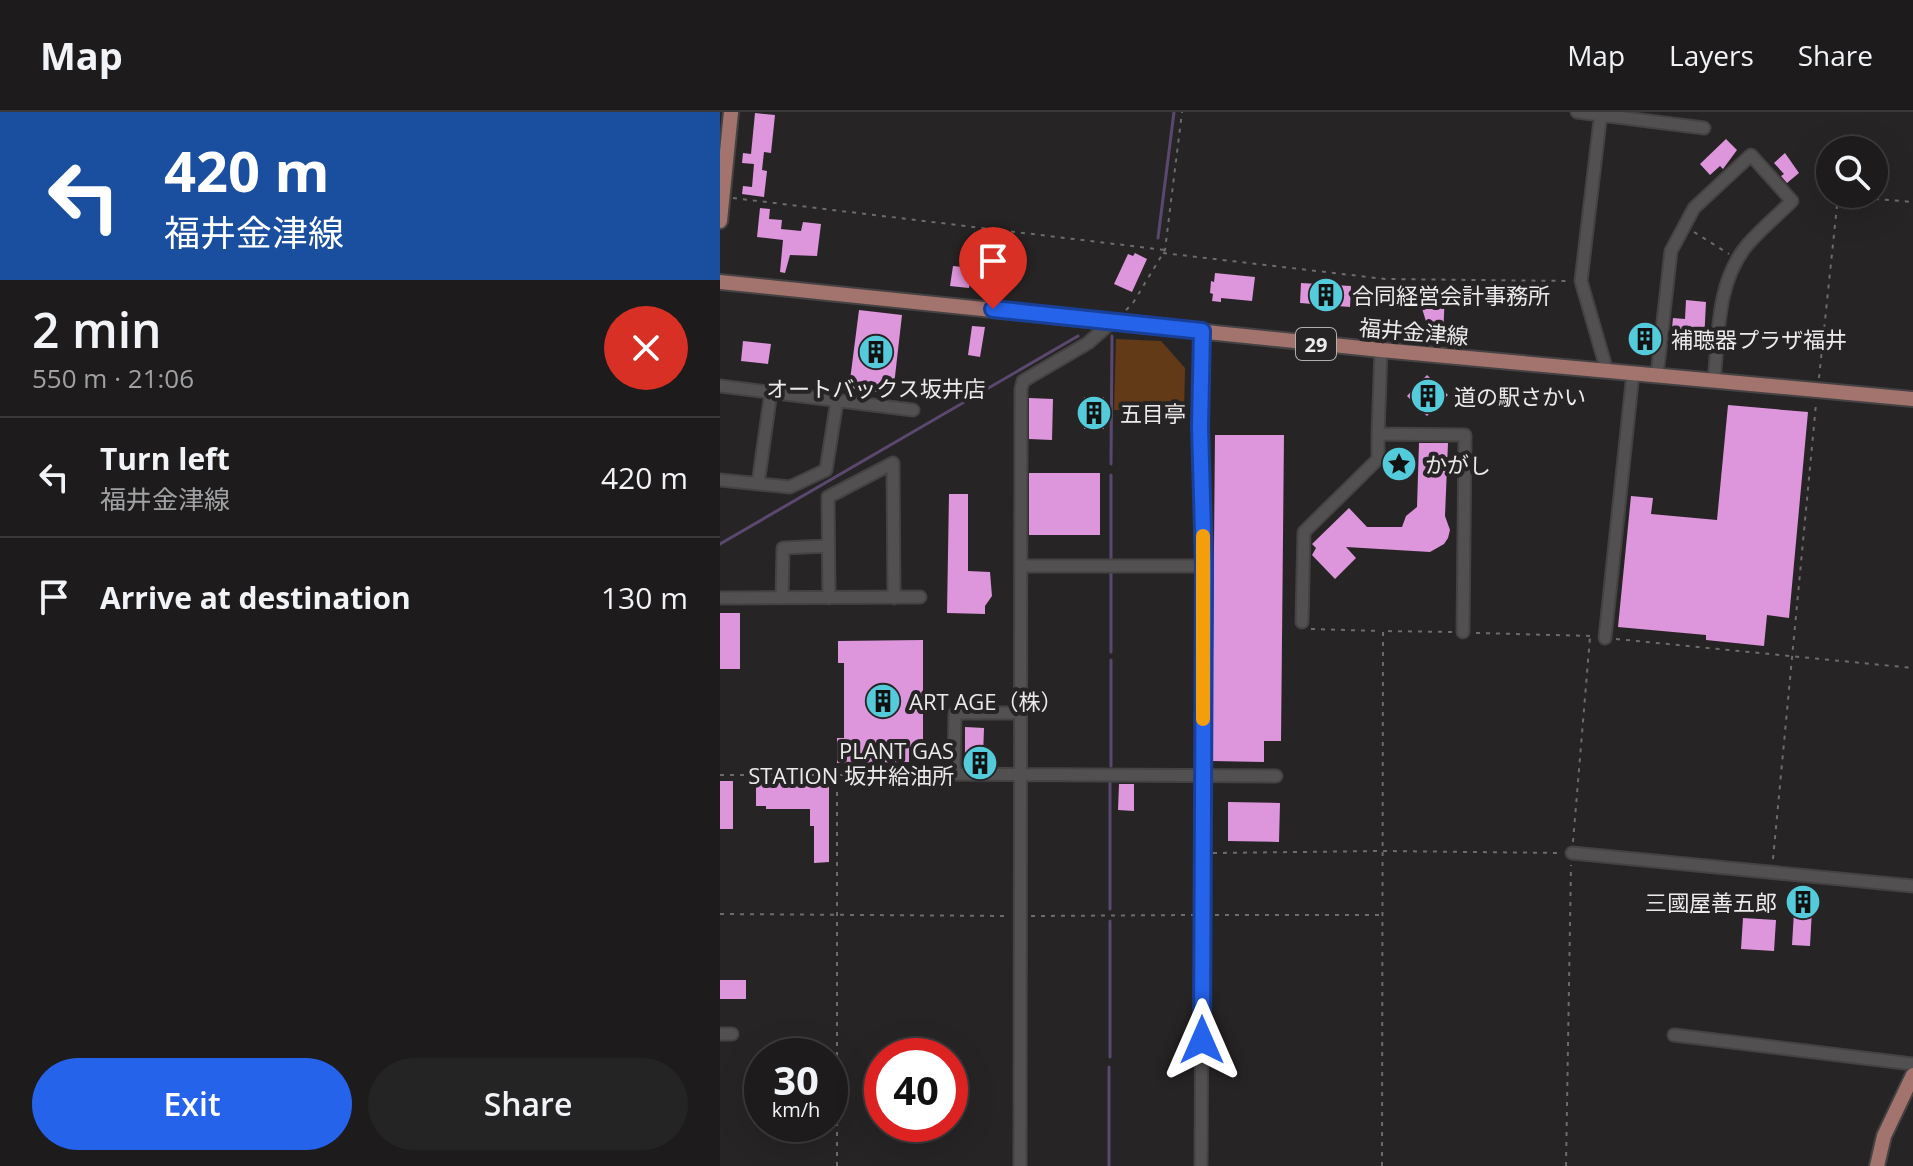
<!DOCTYPE html>
<meta charset="utf-8">
<style>
body{margin:0;font-family:"Open Sans","Noto Sans JP",sans-serif;background:#252425;color:#f1f3f6;height:100vh;display:flex;flex-direction:column;font-size:30px;white-space:nowrap}
*{box-sizing:border-box;margin:0}
p{font-size:26px;color:#a0a1a3}
.icon{flex:none;width:44px;height:44px;fill:none;stroke:currentColor;stroke-width:2;stroke-linecap:round;stroke-linejoin:round}
.map{position:relative;flex:1;overflow:hidden}
.details{display:flex;flex-direction:column;background:#1d1b1c;width:720px}
.details>*{flex:none}
.banner{background:#1a4fa0;color:#fff;overflow:hidden}
.tools{position:absolute;left:1096px;top:24px;display:grid;gap:16px}
.tools a{display:grid;place-items:center;width:72px;height:72px;border-radius:50%;background:#1d1b1c;box-shadow:0 8px 32px #0002,0 0 0 2px #3b393b;font-size:40px}
.speed{position:absolute;left:24px;top:926px;display:flex;gap:16px;font-size:40px;font-weight:700;text-align:center}
.speed>*{display:grid;place-content:center;width:104px;height:104px;border-radius:50%;background:#1d1b1c;box-shadow:0 8px 32px #0002,0 0 0 2px #3b393b;line-height:1}
.speed small{font-size:20px;font-weight:400}
.speed .limit{border:12px solid #d22;background:#fff;color:#111}
.pin{position:absolute;display:grid;place-items:center;width:68px;height:68px;color:#fff;margin:-82px -34px;border-radius:50% 50% 50% 0;rotate:-45deg;box-shadow:0 0 8px #0007}
.pin .icon{rotate:45deg}
.me{position:absolute;width:88px;margin:-44px;rotate:0deg;stroke-linejoin:round;filter:drop-shadow(0 0 6px #0008)}
.turn{display:flex;align-items:center;gap:28px;height:168px;padding:0 32px;font-size:36px}
.turn .icon{width:104px;height:104px;stroke-width:2.5}
.turn b{display:block;font-size:56px;line-height:68px}
.round{display:grid;place-items:center;flex:none;width:84px;height:84px;border-radius:42px;background:#252425}
.head{display:flex;align-items:center;justify-content:space-between;height:136px;padding:0 32px}
h1{font-size:48px;font-weight:600;line-height:60px}
.action{display:flex;gap:16px;margin-top:auto;padding:16px 32px}
.action a{flex:1;height:92px;border-radius:48px;background:#2563eb;color:#fff;font-size:32px;font-weight:600;line-height:92px;text-align:center}
.action a+a{background:#252425;color:#f1f3f6}
ul{padding:0;list-style:none}
li{display:flex;align-items:center;gap:24px;height:120px;padding:0 32px;border-top:2px solid #3b393b}
li div{flex:1}
li b{display:block;font-size:30px}
li em{font-style:normal}
header{display:flex;align-items:center;gap:48px;box-sizing:border-box;height:112px;padding:0 40px;background:#1d1b1c;border-bottom:2px solid #3b393b}
header strong{font-size:38px}
nav{display:flex;gap:44px;margin-inline-start:auto;font-size:28px}
main{display:flex;flex:1;min-height:0}
.map>svg:first-child{display:block}
</style>
<header>
<strong>Map</strong>
<nav><a>Map</a><a>Layers</a><a>Share</a></nav>
</header>
<main>
<section class="details">
<div class="banner">
<div class="turn"><svg class="icon" aria-label="left" viewBox="0 0 24 24"><path d="M17 20v-9H6M10 6l-5 5 5 5"/></svg><div><b>420 m</b>福井金津線</div></div>
</div>
<div class="head"><div><h1>2 min</h1><p>550 m · 21:06</p></div><a class="round" style="background:#d93025;color:#fff"><svg class="icon" aria-label="close" viewBox="0 0 24 24"><path d="M6 6l12 12M18 6L6 18"/></svg></a></div>
<ul>
<li><svg class="icon" aria-label="left" viewBox="0 0 24 24"><path d="M17 20v-9H6M10 6l-5 5 5 5"/></svg><div><b>Turn left</b><p>福井金津線</p></div><em>420 m</em></li>
<li><svg class="icon" aria-label="arrive" viewBox="0 0 24 24"><path d="M6 21V4h12l-3 4 3 4H6"/></svg><div><b>Arrive at destination</b></div><em>130 m</em></li>
</ul>
<div class="action"><a>Exit</a><a>Share</a></div>
</section>
<div class="map">
<svg width="1193" height="1054" viewBox="0 0 1193 1054">
<rect width="100%" height="100%" fill="#272425"/>
<path fill="#633a17" d="M396 227 441 229 465 256 464 299 394 298Z"/>
<g fill="none" stroke-linecap="round" stroke-linejoin="round">
<path stroke="#5b4870" stroke-width="3" d="M438 126 454 0
M391 352 392 224
M0 432 358 224
M391 447V363
M391 540V459
M391 654V548
M390 797V669
M390 945V809
M389 1054V955"/>
</g>
<path fill="#dd95dc" d="M35 1 55 3 51 41 44 40 42 58 47 59 44 85 22 82 23 74 32 75 34 52 22 51 23 41 31 42Z
M1006 27 1017 38 1003 57 1000 54 990 63 980 52Z
M1065 41 1079 61 1067 71 1061 64 1064 62 1054 51Z
M40 96 50 97 49 107 62 108 61 117 81 119 83 110 101 112 97 144 70 143 65 161 60 160 63 128 37 125Z
M415 141 427 147 412 180 394 172 408 142 413 144Z
M233 154 252 156 249 176 230 174Z
M495 161 535 165 532 189 501 186V190L492 189 493 182 490 181 491 169 494 170Z
M581 171 631 174 630 195 580 191Z
M670 178 725 180 723 226H711L701 193 670 189Z
M966 188 986 190 984 230 951 226 953 206 965 207Z
M139 198 182 203 173 282 129 276Z
M252 214 265 215 260 245 248 243Z
M23 229 51 232 48 252 21 249Z
M707 263 728 283 707 304 687 284Z
M364 285H384V317H364Z
M309 286 333 287 332 328 309 327Z
M1008 293 1088 300 1069 506 1047 503 1044 534 986 528V523L898 515 911 384 933 386 931 402 997 408Z
M495 323H564L561 629H544V650L492 649Z
M699 331H728L725 404 730 418 728 426 724 432 710 440 626 435 636 446 615 467 592 443 596 436 592 432 629 396 647 415H682L686 404 697 395Z
M309 361H380V423H309Z
M229 382H248V459L270 460 272 484 265 494V502L227 501Z
M0 501H20V557H0Z
M203 528V634L189 635V650L117 651V626H124V551H118V529Z
M245 615 264 616 263 646 269 647V654H251L252 642H245Z
M36 667H109V750L94 751V714H90V697H46V694H36Z
M0 669H13V717H0Z
M399 672H414V699L398 698Z
M508 690 560 691 559 730 508 729Z
M1081 778 1093 779 1090 834 1072 833 1075 783H1081Z
M1023 806 1056 808 1054 839 1021 837Z
M0 868H26V887H0Z"/>
<g fill="none" stroke-linecap="round" stroke-linejoin="round">
<defs>
<path id="minor" d="M857 0 984 16
M881 0 861 169 887 259
M661 238 658 322 745 323 743 520
M937 263 951 139 974 96 1031 43 1072 89C1058 103 1041 117 1028 132 996 170 999 222 994 268
M0 274 193 298
M0 368 70 375 106 358 117 289
M38 372 51 280
M301 454H484
M0 486 200 485
M62 486 63 436 108 434
M109 486 108 385 173 351 174 486
M582 510 584 420 658 347V322
M885 526 913 261
M217 662 556 664
M234 662 235 601H300
M852 741 1193 774
M0 922H12
M954 923 1193 952
M300 1054 301 277 303 269 368 231 393 209
M481 1054 484 454 480 315 482 219"/>
<path id="major" d="M0 109 11 0
M0 170 661 238 1193 287
M1157 1054 1164 1024 1193 963"/>
</defs>
<use href="#minor" stroke="#454243" stroke-width="15"/>
<use href="#major" stroke="#454243" stroke-width="18"/>
<path stroke="#6e6b6c" stroke-width="2" stroke-dasharray="4 6" stroke-linecap="butt" d="M13 86 445 138
M974 120 1009 142
M443 141 665 167 848 169
M406 198 413 191 445 138 462 0
M1099 266 1118 84 1193 90
M591 517 661 519
M756 521 873 524
M896 527 1193 556
M0 663H207
M853 730 870 525
M493 741 662 739 842 741
M1053 747 1096 292
M0 802 289 804
M495 803H661
M311 804 473 803
M117 1054V664
M662 1054 663 519 733 520
M846 1054 851 753"/>
<use href="#minor" stroke="#535051" stroke-width="11"/>
<use href="#major" stroke="#a3736d" stroke-width="14"/>
</g>
<g fill="none" stroke-linecap="round" stroke-linejoin="round">
<defs>
<path id="route" d="M273 197 482 219 480 315 484 454 482 928"/>
</defs>
<use href="#route" stroke="#184099" stroke-width="20"/>
<use href="#route" stroke="#2563eb" stroke-width="14"/>
<path stroke="#f59e0b" stroke-width="14" d="M483 424V607"/>
</g>
<defs>
<symbol id="building-disc" viewBox="-11 -11 22 22"><circle r="9.5" fill="#53cbda" stroke="#272425"/><path d="M-4-6H4V6H1V3H-1V6H-4ZM-2.5-4.3h1.7v1.8h-1.7ZM.8-4.3h1.7v1.8H.8ZM-2.5-1h1.7V.8h-1.7ZM.8-1h1.7V.8H.8Z" fill="#111"/></symbol>
<symbol id="sight-disc" viewBox="-11 -11 22 22"><circle r="9.5" fill="#53cbda" stroke="#272425"/><path d="M0-6L1.8-2.2L6-1.7L2.9 1.2L3.7 5.4L0 3.3L-3.7 5.4L-2.9 1.2L-6-1.7L-1.8-2.2Z" fill="#111"/></symbol>
</defs>
<g fill-rule="evenodd">
<use href="#building-disc" x="586" y="163" width="40" height="40"/>
<use href="#building-disc" x="905" y="207" width="40" height="40"/>
<use href="#building-disc" x="136" y="220" width="40" height="40"/>
<use href="#building-disc" x="688" y="264" width="40" height="40"/>
<use href="#building-disc" x="354" y="281" width="40" height="40"/>
<use href="#sight-disc" x="659" y="332" width="40" height="40"/>
<use href="#building-disc" x="143" y="569" width="40" height="40"/>
<use href="#building-disc" x="240" y="631" width="40" height="40"/>
<use href="#building-disc" x="1063" y="770" width="40" height="40"/>
</g>
<g text-anchor="middle" dominant-baseline="central" stroke-width="8" stroke-linejoin="round" paint-order="stroke">
<rect fill="#272425" stroke="#b1afaf" stroke-width="2" x="576" y="216" width="40" height="32" rx="6"/>
<g font-size="20" font-weight="bold" fill="#eceaea">
<text x="596" y="232">29</text>
</g>
<g font-size="22" fill="#eceaea" stroke="#272425" text-anchor="start">
<text x="632" y="183">合同経営会計事務所</text>
<text x="951" y="227">補聴器プラザ福井</text>
<text x="156" y="276" text-anchor="middle">オートバックス坂井店</text>
<text x="734" y="284">道の駅さかい</text>
<text x="400" y="301">五目亭</text>
<text x="705" y="352">かがし</text>
<text x="189" y="589">ART AGE（株）</text>
<text x="234" y="638" text-anchor="end">PLANT GAS<tspan x="234" dy="25">STATION 坂井給油所</tspan></text>
<text x="1057" y="790" text-anchor="end">三國屋善五郎</text>
</g>
<g font-size="22" fill="#eceaea" stroke="#272425">
<text transform="translate(694 219) rotate(5)">福井金津線</text>
</g>
</g>
</svg>
<div class="tools">
<a><svg class="icon" aria-label="search" viewBox="0 0 24 24"><circle cx="10" cy="10" r="6"/><path d="M15 15l6 6"/></svg></a>
</div>
<div class="speed"><div>30<small>km/h</small></div><div class="limit">40</div></div>
<div class="pin" style="left:273px;top:197px;background:#d93025"><svg class="icon" aria-label="arrive" viewBox="0 0 24 24"><path d="M6 21V4h12l-3 4 3 4H6"/></svg></div>
<svg class="me" style="left:482px;top:928px" viewBox="-20 -20 40 40"><path d="M0-17L14 15 0 8-14 15z" fill="#2563eb" stroke="#fff" stroke-width="4"/></svg>
</div>
</main>
